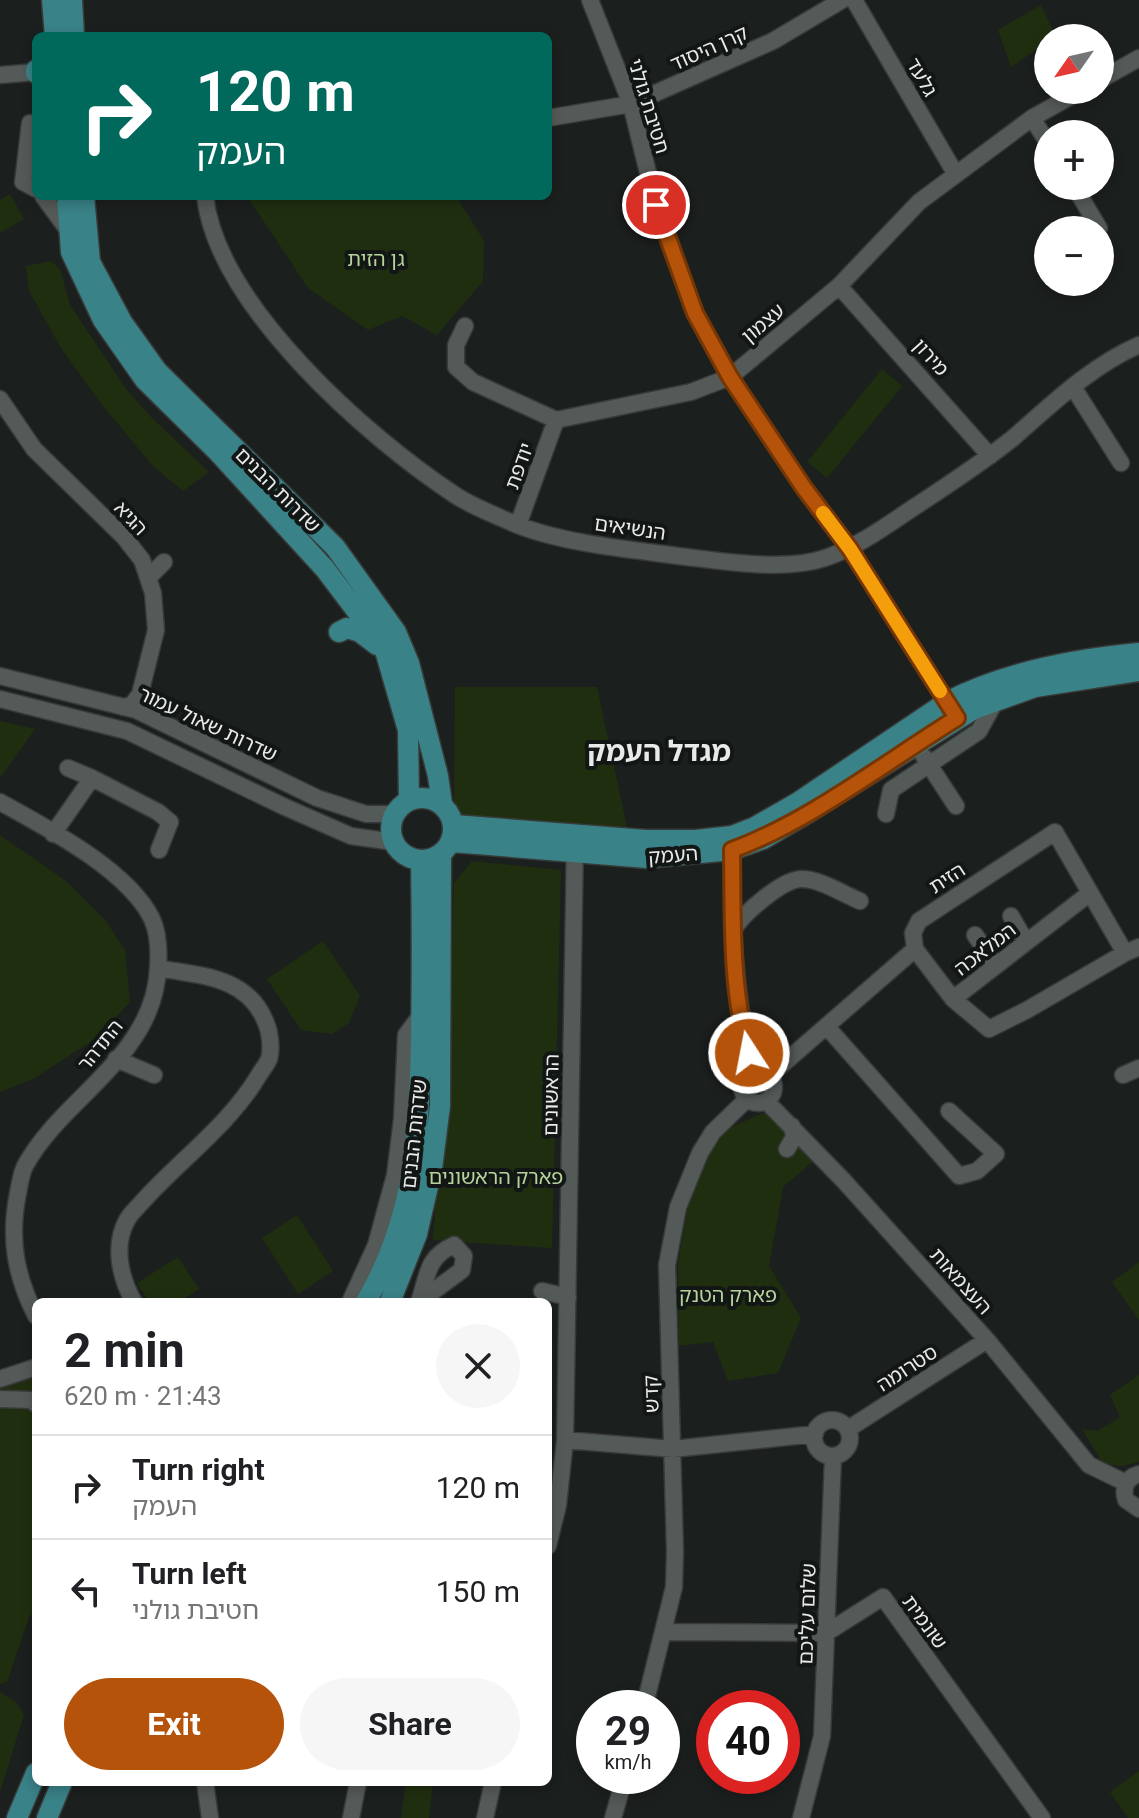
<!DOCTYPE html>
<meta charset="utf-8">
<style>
body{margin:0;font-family:Roboto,"Noto Sans Hebrew",sans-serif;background:#f6f6f6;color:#202124;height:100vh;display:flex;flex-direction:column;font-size:30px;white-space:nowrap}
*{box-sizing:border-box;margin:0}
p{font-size:26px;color:#757577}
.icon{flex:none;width:44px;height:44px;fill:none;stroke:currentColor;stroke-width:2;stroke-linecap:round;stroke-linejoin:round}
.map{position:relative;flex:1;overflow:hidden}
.drawer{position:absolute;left:32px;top:1298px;width:520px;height:488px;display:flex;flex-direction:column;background:#fff;border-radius:12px;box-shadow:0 4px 12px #0003}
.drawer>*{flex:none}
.guide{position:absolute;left:32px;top:32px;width:520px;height:168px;border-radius:12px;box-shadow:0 4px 12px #0003;background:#00695c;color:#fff;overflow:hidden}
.needle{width:52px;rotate:236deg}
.fabs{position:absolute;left:1034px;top:24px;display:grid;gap:16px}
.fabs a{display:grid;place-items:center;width:80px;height:80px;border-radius:50%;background:#fff;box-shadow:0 4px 12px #0003;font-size:40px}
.speed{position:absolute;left:576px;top:1690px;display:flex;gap:16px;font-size:40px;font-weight:700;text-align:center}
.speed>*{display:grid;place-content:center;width:104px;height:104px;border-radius:50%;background:#fff;box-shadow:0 4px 12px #0003;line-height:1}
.speed small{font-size:20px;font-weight:400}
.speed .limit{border:12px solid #d22;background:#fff;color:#111}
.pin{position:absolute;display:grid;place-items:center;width:68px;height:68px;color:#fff;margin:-34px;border:4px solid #fff;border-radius:50%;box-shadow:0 2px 8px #0007}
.me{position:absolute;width:88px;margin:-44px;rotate:349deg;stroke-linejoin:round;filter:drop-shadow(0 0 6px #0008)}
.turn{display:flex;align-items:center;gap:28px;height:168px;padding:0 32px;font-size:36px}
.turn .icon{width:104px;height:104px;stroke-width:2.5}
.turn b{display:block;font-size:56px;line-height:68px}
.round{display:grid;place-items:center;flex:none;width:84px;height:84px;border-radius:42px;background:#f6f6f6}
.overview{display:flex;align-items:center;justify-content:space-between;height:136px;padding:0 32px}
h1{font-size:48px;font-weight:700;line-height:60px}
.action{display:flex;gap:16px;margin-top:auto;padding:16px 32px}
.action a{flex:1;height:92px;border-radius:48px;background:#b45309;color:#fff;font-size:32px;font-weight:700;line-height:92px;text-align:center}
.action a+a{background:#f6f6f6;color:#202124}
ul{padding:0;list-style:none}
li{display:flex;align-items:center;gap:24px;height:104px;padding:0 32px;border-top:2px solid #e0e0e0}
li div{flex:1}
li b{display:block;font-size:30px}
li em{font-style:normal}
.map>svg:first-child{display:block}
</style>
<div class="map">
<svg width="1139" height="1818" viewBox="0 0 1139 1818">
<rect width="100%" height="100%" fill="#1b1f1e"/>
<path fill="#202e10" d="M1041 5 1056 37 1048 38V42L1011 67 998 30Z
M10 194 24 219 0 233V200Z
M247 196H456L484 241 483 281 437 335 402 316 368 330 308 288Z
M51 261 60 269 70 305 126 389 151 417 209 472 183 491 153 466 103 406 61 348 29 291 26 266Z
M882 369 902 386 827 478 807 462Z
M455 687H597L627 827 454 819Z
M0 721 35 729 0 778Z
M0 835 66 881 105 920 125 950 130 1002 95 1039 33 1079 0 1092Z
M472 861 561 870 552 1248 433 1240 452 958 454 883Z
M323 941 360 996 349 1023 332 1034 301 1030 267 979Z
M763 1113H773L817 1158 783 1187 769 1266 801 1318 778 1373 728 1381 713 1342 679 1346 678 1264 688 1206 709 1154 727 1129Z
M297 1215 333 1271 298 1294 262 1238Z
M178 1257 199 1289 179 1302H149L137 1283Z
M1139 1262V1320L1112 1282Z
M1139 1375V1462L1122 1466 1103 1464 1082 1429 1098 1431 1120 1417 1110 1395Z
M24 1377 36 1381V1609L29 1617 7 1682 0 1684V1378Z
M0 1692 16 1702 24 1715 0 1792Z
M1139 1771V1818H1128L1110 1792Z
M406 1782H433L429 1818H401Z"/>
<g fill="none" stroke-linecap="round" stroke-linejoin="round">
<defs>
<path id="minor" d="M590 0 631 104 656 205 695 313 730 377 804 488 850 549 952 710
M854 0 955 173
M0 75 36 72
M1100 80 1139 58
M548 118 631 104 773 41 842 0
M1032 118 1048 143
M30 123 23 182 36 189
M1074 186 1099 228
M43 196 68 230
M205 196C217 305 367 437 455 495 473 507 495 515 515 524 564 544 634 550 687 557 727 562 787 571 825 558 860 546 888 524 919 504 951 483 983 462 1013 438 1051 405 1092 365 1139 345
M839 286 990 456
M465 326 456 345V367L473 382 556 420 691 392 730 377 839 286 919 202 1032 118 1082 90
M1073 387 1121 463
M0 399 34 449 124 537 142 560 153 593 156 630 140 694 132 705 123 707
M518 525 556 420
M148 578 164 562
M0 676 136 710 317 798 366 814H395
M0 699 127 731 285 807 351 836 394 842
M924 757 956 806
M68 768 92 778
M0 802C47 828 128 870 152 919 158 932 159 952 158 967 157 995 146 1022 129 1045 99 1087 52 1118 26 1164 21 1172 20 1184 18 1193 9 1237 15 1275 36 1316
M886 814 891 790 979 731 996 700
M53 834 92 778 158 812 170 822 159 850
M732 838C732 916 732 995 754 1071
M1011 916 1026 942
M733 930C743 914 782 879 802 879 820 879 843 894 860 901
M975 935 996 965
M915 949 953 999 1090 893
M953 999 989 1029 1027 1010 1125 953
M827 1027 959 1176 977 1171 996 1154 949 1111
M116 1059 154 1075
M742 1087a16 16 0 1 1 32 0a16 16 0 1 1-32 0Z
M1123 1075 1139 1068
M769 1076 915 949 913 933 919 921 1055 832 1125 953 1139 947
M766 1101 844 1181 987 1340 1089 1465 1126 1483
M787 1149 794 1137 792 1126
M542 1291 568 1297
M134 1302C120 1278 113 1245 127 1220 131 1213 138 1207 143 1201 181 1159 230 1124 259 1075 262 1070 267 1064 269 1059 272 1049 270 1032 266 1023 248 976 201 976 158 968
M350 1302 376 1245 395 1175 402 1119 406 1035 421 1015
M419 1302C428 1276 426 1257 454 1245L464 1256 462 1270 420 1301
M0 1379 36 1367
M0 1399 31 1400 36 1404
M814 1438a18 18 0 1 1 36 0a18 18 0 1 1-36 0Z
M848 1429 987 1340
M565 1440 673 1449 815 1434
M1139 1474C1126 1478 1122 1488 1126 1500L1139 1509
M548 1546 558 1505 565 1440 575 841
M663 1632 826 1633 883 1597 1042 1818
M644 1708 674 1587 675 1551 667 1265 678 1207 700 1153 713 1132 747 1099
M205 1782 210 1818
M351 1818 358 1782
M485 1818 493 1782
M613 1818 625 1776
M801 1818 822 1736 833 1457"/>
<path id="major" d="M52 0 55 36
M72 0 74 36
M36 70V73
M67 196 71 252 103 320 145 380 218 452 325 569 384 647 408 730 409 801
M84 196 90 262 122 322 157 371 335 547 396 632 409 663 438 776 442 804
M339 632 347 628 360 632 377 645
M391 829a31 31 0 1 1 62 0a31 31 0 1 1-62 0Z
M454 825 646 840H696L732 836 755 827 797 803 947 702C1005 672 1074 659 1139 653
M452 842 647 858 732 850 763 839 804 815 974 709 1035 687 1139 671
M366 1302C416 1216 419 1134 421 1038 422 979 422 920 421 861
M390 1302 417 1234 432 1169 440 1106 441 855
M17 1818 36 1773
M47 1818 62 1782"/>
</defs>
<use href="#minor" stroke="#383a3a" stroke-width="19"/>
<use href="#major" stroke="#383a3a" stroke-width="23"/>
<use href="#minor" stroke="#545a58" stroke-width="16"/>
<use href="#major" stroke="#398287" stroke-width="20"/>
</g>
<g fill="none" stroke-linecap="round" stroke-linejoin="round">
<defs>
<path id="route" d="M656 205 695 313 730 377 804 488 850 549 957 718C887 761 809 822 732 850 733 917 730 988 749 1053"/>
</defs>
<use href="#route" stroke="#753606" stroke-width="20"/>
<use href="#route" stroke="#b45309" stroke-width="14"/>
<path stroke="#f59e0b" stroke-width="14" d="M823 513 850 549 940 691"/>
</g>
<g text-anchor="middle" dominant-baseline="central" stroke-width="8" stroke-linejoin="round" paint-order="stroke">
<g font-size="20" fill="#e7eae9" stroke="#121615">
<text transform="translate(709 48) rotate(-24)">קרן היסוד</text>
<text transform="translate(922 77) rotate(60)">גלעד</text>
<text transform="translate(649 106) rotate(73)">חטיבת גולני</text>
<text transform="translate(763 323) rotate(-40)">עצמון</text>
<text transform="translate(931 357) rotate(48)">מירון</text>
<text transform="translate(519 466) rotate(-70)">יודפת</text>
<text transform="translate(278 490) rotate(45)">שדרות הבנים</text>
<text transform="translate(131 518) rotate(47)">הגיא</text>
<text transform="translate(630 528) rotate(8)">הנשיאים</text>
<text transform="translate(208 724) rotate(25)">שדרות שאול עמור</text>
<text transform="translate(673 855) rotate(-4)">העמק</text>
<text transform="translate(947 878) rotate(-33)">הזית</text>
<text transform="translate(985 949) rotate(-38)">המלאכה</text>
<text transform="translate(100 1045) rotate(-51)">התדהר</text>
<text transform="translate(551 1095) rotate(-89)">הראשונים</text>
<text transform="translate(414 1134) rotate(-84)">שדרות הבנים</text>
<text transform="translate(961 1281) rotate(48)">העצמאות</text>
<text transform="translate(907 1368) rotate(-33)">סטרומה</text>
<text transform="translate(651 1394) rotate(-92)">קדש</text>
<text transform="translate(807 1614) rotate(-88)">שלום עליכם</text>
<text transform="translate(925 1622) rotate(54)">שונמית</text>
</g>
<g font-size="20" fill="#b6d399" stroke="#121615">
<text x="376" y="259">גן הזית</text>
<text x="496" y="1177">פארק הראשונים</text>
<text x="728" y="1295">פארק הטנק</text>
</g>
<g font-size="28" font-weight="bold" fill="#e7eae9" stroke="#121615">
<text x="659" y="751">מגדל העמק</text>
</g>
</g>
</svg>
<div class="fabs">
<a><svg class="needle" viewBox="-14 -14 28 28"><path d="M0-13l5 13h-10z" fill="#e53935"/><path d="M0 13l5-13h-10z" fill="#757577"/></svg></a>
<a>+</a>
<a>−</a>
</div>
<div class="speed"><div>29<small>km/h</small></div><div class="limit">40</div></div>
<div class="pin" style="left:656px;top:205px;background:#d93025"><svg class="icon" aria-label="arrive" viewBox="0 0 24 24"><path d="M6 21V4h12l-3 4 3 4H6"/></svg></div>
<svg class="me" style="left:749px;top:1053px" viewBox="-20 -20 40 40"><circle r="17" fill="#b45309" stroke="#fff" stroke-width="3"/><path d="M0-11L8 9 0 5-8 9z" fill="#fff"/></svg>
<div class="guide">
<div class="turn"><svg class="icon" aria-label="right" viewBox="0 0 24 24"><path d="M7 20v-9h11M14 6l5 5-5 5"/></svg><div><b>120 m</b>העמק</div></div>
</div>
<section class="drawer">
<div class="overview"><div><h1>2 min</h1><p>620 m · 21:43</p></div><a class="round"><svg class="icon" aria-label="close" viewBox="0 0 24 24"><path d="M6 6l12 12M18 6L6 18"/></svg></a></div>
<ul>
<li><svg class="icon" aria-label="right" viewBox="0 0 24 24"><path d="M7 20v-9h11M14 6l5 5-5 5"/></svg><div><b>Turn right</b><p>העמק</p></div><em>120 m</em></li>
<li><svg class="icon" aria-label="left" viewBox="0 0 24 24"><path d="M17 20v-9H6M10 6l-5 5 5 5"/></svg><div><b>Turn left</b><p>חטיבת גולני</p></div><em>150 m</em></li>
</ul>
<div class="action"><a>Exit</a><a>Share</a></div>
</section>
</div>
